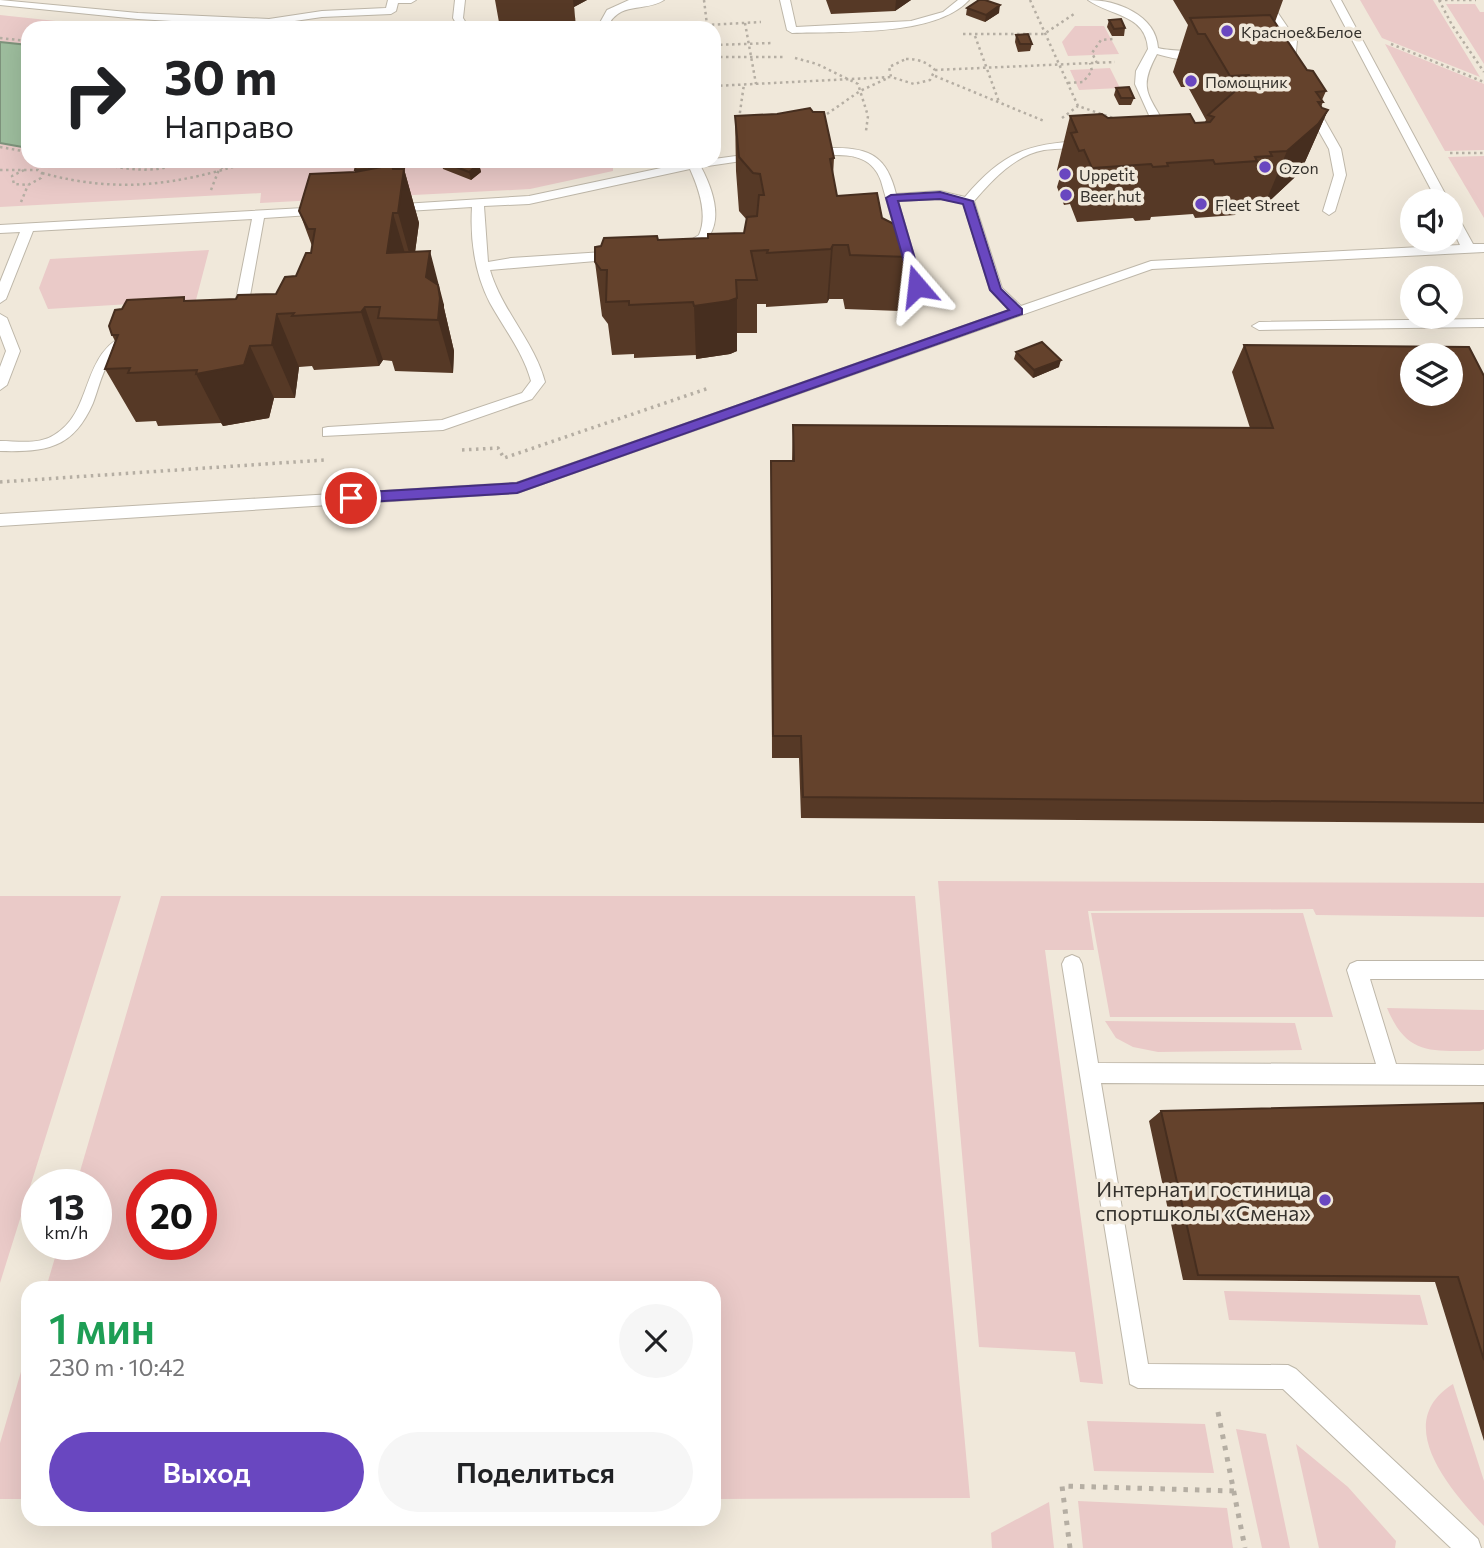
<!DOCTYPE html>
<html lang="ru">
<meta charset="utf-8">
<style>
body{margin:0;font-family:Commissioner,sans-serif;background:#f6f6f6;color:#202124;height:100vh;display:flex;flex-direction:column;font-size:26px;white-space:nowrap}
*{box-sizing:border-box;margin:0}
p{font-size:23px;color:#757577}
.icon{flex:none;width:38px;height:38px;fill:none;stroke:currentColor;stroke-width:2;stroke-linecap:round;stroke-linejoin:round}
.map{position:relative;flex:1;overflow:hidden}
.sheet{position:absolute;left:21px;top:1281px;width:700px;height:245px;display:flex;flex-direction:column;background:#fff;border-radius:21px;box-shadow:0 7px 28px #0002}
.sheet>*{flex:none}
.top-card{position:absolute;left:21px;top:21px;width:700px;height:147px;border-radius:21px;box-shadow:0 7px 28px #0002;background:#fff;color:#202124;overflow:hidden}
.controls{position:absolute;left:1400px;top:189px;display:grid;gap:14px}
.controls a{display:grid;place-items:center;width:63px;height:63px;border-radius:50%;background:#fff;box-shadow:0 7px 28px #0002;font-size:35px}
.speed{position:absolute;left:21px;top:1169px;display:flex;gap:14px;font-size:35px;font-weight:700;text-align:center}
.speed>*{display:grid;place-content:center;width:91px;height:91px;border-radius:50%;background:#fff;box-shadow:0 7px 28px #0002;line-height:1}
.speed small{font-size:18px;font-weight:400}
.speed .limit{border:10px solid #d22;background:#fff;color:#111}
.pin{position:absolute;display:grid;place-items:center;width:60px;height:60px;color:#fff;margin:-30px;border:4px solid #fff;border-radius:50%;box-shadow:0 2px 7px #0007}
.me{position:absolute;width:77px;margin:-38px;rotate:343deg;stroke-linejoin:round;filter:drop-shadow(0 0 5px #0008)}
.turn{display:flex;align-items:center;gap:24px;height:147px;padding:0 28px;font-size:32px}
.turn .icon{width:91px;height:91px;stroke-width:2.5}
.turn b{display:block;font-size:49px;line-height:60px}
.round{display:grid;place-items:center;flex:none;width:74px;height:74px;border-radius:37px;background:#f6f6f6}
.overview{display:flex;align-items:center;justify-content:space-between;height:119px;padding:0 28px}
h1{font-size:42px;font-weight:600;line-height:52px;color:#1e9e55}
.cta{display:flex;gap:14px;margin-top:auto;padding:14px 28px}
.cta a{flex:1;height:80px;border-radius:42px;background:#6947c0;color:#fff;font-size:28px;font-weight:600;line-height:80px;text-align:center}
.cta a+a{background:#f6f6f6;color:#202124}
.map>svg:first-child{display:block}
</style>
<div class="map">
<svg width="1484" height="1548" viewBox="0 0 1484 1548">
<rect width="100%" height="100%" fill="#f0e8da"/>
<path fill="#eacac8" fill-rule="evenodd" d="M1360 0H1433L1480 77 1382 38Z
M1446 4H1475L1480 12H1484V64Z
M0 15 121 28H28V161H613V171L530 189 260 203 261 193 0 207Z
M1075 26H1104L1119 54 1068 56 1062 42Z
M1385 44 1484 84V150L1445 151Z
M1110 68 1120 88 1079 90 1070 70Z
M1484 156V218L1448 157Z
M209 250 196 300 48 309 39 288 50 259Z
M938 881 1484 883V917L1316 915 1313 909 1088 911 1094 950H1045L1103 1384 1080 1382 1075 1352 979 1347Z
M0 896H121L0 1283Z
M161 896H915L970 1498 714 1499V1288H46L59 1244H96V1185H76ZM142 1185H201V1244H142Z
M1091 913H1303L1333 1017H1110Z
M1387 1008 1484 1010V1049L1480 1051C1433 1050 1408 1058 1387 1008Z
M1105 1021 1295 1023 1302 1050 1158 1052 1133 1047 1116 1038Z
M1224 1291 1420 1295 1428 1325 1229 1320Z
M28 1348V1499H0V1443Z
M1453 1384 1484 1481V1526C1450 1489 1391 1423 1453 1384Z
M1087 1421 1205 1424 1214 1473 1094 1471Z
M1236 1429 1266 1434 1290 1548H1262Z
M1296 1444 1348 1487 1396 1541 1395 1548H1319Z
M1078 1501 1227 1508 1233 1548H1083Z
M1049 1502 1054 1548H992L991 1533Z"/>
<path fill="#9ebe9e" stroke="#7e947c" stroke-width="2" d="M0 42 28 45V148L0 143Z"/>
<g fill="none" stroke-linecap="round" stroke-linejoin="round">
<defs>
<path id="service" d="M0 0 138 13 269 19 322 11 386 8 388 0H416L411 3H398L396 11 391 14 322 17 281 23 289 28 138 19 0 5Z
M455 0H465L463 18 469 28H459L453 18Z
M629 0H664C644 13 619 0 607 28H597L607 10Z
M780 0H790L796 27 911 21 943 12 958 0H969C935 37 841 31 792 33L787 30Z
M1088 0C1117 0 1156 15 1158 48 1173 52 1195 49 1206 56 1194 64 1171 58 1157 54 1138 89 1148 93 1165 125L1155 134 1145 132 1153 124 1135 84 1136 71 1148 49C1146 14 1110 16 1088 0Z
M1259 0H1269L1297 41 1294 71 1285 69 1287 41Z
M1331 0H1341L1449 201H1437Z
M1310 102 1316 105 1341 149 1346 175 1335 211 1329 215 1323 211 1334 175 1329 149 1304 105Z
M1084 141 1090 144 1088 146C1074 149 1059 148 1044 150 1015 155 992 180 974 201L1002 288 1021 306 1151 261 1460 245 1451 226V211L1457 215 1473 244H1484V252L1152 269 517 493 0 526V514L516 483 1009 310 990 290 963 203 940 199 898 201 923 286 917 290 912 289 881 181C870 149 837 155 810 156L804 153C811 148 822 149 831 148 869 147 887 156 896 194L940 191 965 197C1002 153 1028 143 1084 141Z
M758 153 764 156 762 158 701 167C719 201 727 241 682 253L676 249 699 235C708 215 699 189 690 169L529 204 484 206 488 262 511 258 619 251 625 255 619 259 490 270C502 311 534 341 545 382L532 399 443 430 323 436V428L328 427 442 420 522 393 531 381C523 352 505 330 490 303 475 274 470 240 472 207L391 212 387 211V205L529 196 694 161H714V159Z
M322 207 328 211 326 214 264 218 248 307 233 318 226 314 235 305 252 219 33 231 6 299 0 303V282L20 232 0 233V225Z
M0 314 7 318 20 351 7 385 0 390V367L6 351 0 335Z
M1484 319V327L1259 330 1252 326 1259 322Z
M135 331 142 335C132 346 118 348 109 362 101 375 98 390 93 403 73 449 46 452 0 451V441C18 441 38 445 54 435 96 411 78 348 135 331Z
M1072 955 1079 958 1082 964 1098 1063 1376 1064 1347 970 1350 964 1357 961H1484V979H1370L1396 1064 1484 1065V1085L1101 1083 1148 1364 1288 1365 1296 1369 1478 1539 1481 1548H1451L1283 1389 1138 1388 1130 1384 1062 964 1065 958Z"/>
</defs>
<use href="#service" stroke="#beb7a9" stroke-width="2"/>
<path stroke="#b5aea3" stroke-width="2.5" stroke-dasharray="2.5 3.5" stroke-linecap="butt" d="M704 0 707 25 761 22
M1030 0 1078 106 1116 119
M1439 0 1452 25 1484 72
M1439 0H1476
M745 23 756 84
M963 34H1044L1074 14
M975 36 999 102
M0 38 28 41
M1391 44 1484 82
M714 45 773 43
M714 57H786
M795 58 817 64 858 84 868 116 866 131
M906 59C918 59 927 62 935 70L930 80 914 84 891 77 889 67Z
M1097 63 1092 53 1101 40 1113 39
M935 70 1115 62
M935 76 1044 121
M1068 83 1083 82 1092 71 1090 63
M714 86 891 77
M827 114 860 91 886 79
M1062 118 1078 106
M739 119 744 84
M0 147 28 152
M1450 153H1484
M85 161C119 167 151 177 184 161
M206 161 223 167
M0 170H23
M24 170H38L42 173 41 178 28 185 14 184 12 176Z
M42 173C119 194 177 185 252 161
M211 190 218 172 228 161
M21 202 28 185"/>
<path stroke="#b5aea3" stroke-width="3.5" stroke-dasharray="2.5 4.5" stroke-linecap="butt" d="M462 450 498 448 504 458 709 388
M0 482 324 460"/>
<path stroke="#b5aea3" stroke-width="5" stroke-dasharray="4.5 7" stroke-linecap="butt" d="M1218 1412 1245 1548
M1070 1548 1062 1486 1234 1491"/>
<use href="#service" fill="#fff" fill-rule="evenodd"/>
</g>
<path fill="#563926" d="M495 0H587L574 7 576 27 546 28H500Z
M826 0H911L895 11 831 14Z
M1173 0H1283L1275 22 1307 70 1326 91 1322 100 1323 102 1321 107 1322 108 1328 110 1304 164 1294 178 1264 206H1251L1249 210 1237 211 1235 215 1195 218 1193 214 1151 217 1150 220 1135 221 1133 218 1077 222 1070 204 1064 205 1057 187 1060 177 1057 170 1070 116 1195 123 1205 122 1206 120 1188 87H1181L1173 72 1188 25Z
M967 8 999 13 985 22 966 15Z
M1109 20 1125 28 1124 36H1112L1107 27Z
M1016 35 1032 44 1030 51 1018 52 1015 42Z
M1116 88 1134 98 1131 105H1119L1114 95Z
M735 116 834 158 833 176 837 196 882 218 908 257 900 311 845 309 843 299H829L827 303 766 307V304H757V333H737V351L730 354 696 359V355L634 358V354L612 355 608 324 602 316 595 262 658 240 708 238 744 233 747 220 739 211 736 171Z
M357 161H397L398 169H404L419 223 415 252 444 305V308L454 351 453 373 395 371 392 361 383 360 379 366 314 370 312 366 299 367 295 398H274L269 418 223 426 221 423 158 426 156 421 136 422 105 369 115 341 112 335 122 309 186 301 236 299 276 294 296 276 311 253 312 246 299 211 356 172Z
M441 161 479 164 481 172 471 180 443 169Z
M1244 345 1484 376V823L801 818 799 758H772L771 461H792L793 425 1250 428 1232 372Z
M1016 352 1059 367 1033 378 1014 359Z
M1484 1103V1441L1435 1282 1183 1280 1149 1121 1161 1111Z"/>
<path fill="#462e1f" d="M573 0H587L574 7 576 27Z
M896 0H911L895 11Z
M1000 5 999 13 985 22 986 15Z
M1328 110 1304 164 1294 178 1264 206 1287 151Z
M479 164 481 172 471 180 469 172Z
M404 169 419 223 413 267 398 213Z
M393 213 409 267 387 253Z
M833 245 829 299 827 303 831 249Z
M430 251 444 305V308L454 351 453 373 426 277Z
M737 298V351L730 354 696 359 694 306Z
M365 307 383 360 379 366 361 312Z
M277 314 299 367 295 398 272 345Z
M250 346 274 398 269 418 223 426 196 374Z
M1061 360 1059 367 1033 378 1034 370Z"/>
<path fill="#64422c" stroke="#462e1f" stroke-width="2" fill-rule="evenodd" d="M979 0H985L1000 5 986 15 967 8Z
M1270 15 1307 70 1313 71 1326 91 1316 92 1323 102H1318L1322 108 1328 110 1318 124 1287 151 1270 152 1272 156 1255 157 1257 161 1215 164 1213 160 1167 163 1168 166 1153 167 1151 164 1092 168 1084 150 1079 151 1071 133 1077 132 1070 116 1102 114 1108 118 1190 114 1195 123 1210 122 1214 117 1208 115 1242 85 1251 88 1254 83 1249 75 1230 76 1205 34H1198L1190 18Z
M1121 19 1125 28 1114 29 1109 20Z
M1028 34 1032 44H1020L1016 35Z
M1129 87 1134 98H1121L1116 88Z
M810 108 813 112H824L834 158 830 159 837 196 877 193 882 218 896 225 908 257 850 255 848 245H833L831 249 767 253 768 250 751 251 757 280H736L737 298 729 301 694 306 693 302 629 305V301L606 302 607 270H601L595 262V247L601 246 604 238 657 236 658 240 708 238V234L744 233 747 217 757 216 759 195H764L760 174 753 173 739 157 735 116 777 114Z
M357 161H396L395 168H393L392 165 368 169 355 170Z
M441 161H470L479 164 469 172Z
M392 165 393 169H404L398 213H393L387 253 430 251 426 277 438 285 440 298 438 320 378 318 380 307H365L361 312 292 316 294 313 277 314 272 345 250 346 244 365 196 374 197 370 128 373 130 368 105 369 118 335H112L109 326 115 310 122 309 127 300 184 297V301L236 299 238 295 276 294 285 277 296 276 306 253H311L315 229H308L299 211 310 174 355 172Z
M1042 342 1061 360 1034 370 1016 352Z
M1244 345 1469 347 1484 376V803L803 797 801 736H773L771 461H794L793 425 1273 428ZM1412 355H1451V394H1412Z
M1484 1103V1360L1458 1277 1198 1275 1161 1111Z"/>
<path fill="#6947c0" stroke="#442e7d" stroke-width="2" d="M940 192 973 201 1001 289 1022 309V314L517 493 351 503 344 498 351 493 517 483 1009 310 990 290 963 204 940 199 898 201 923 286 917 289 911 286 886 198 891 195Z"/>
<g fill="#6947c0" stroke="#f0e8da" stroke-width="2.5">
<circle cx="1227" cy="31" r="7"/>
<circle cx="1191" cy="81" r="7"/>
<circle cx="1265" cy="167" r="7"/>
<circle cx="1065" cy="174" r="7"/>
<circle cx="1066" cy="195" r="7"/>
<circle cx="1201" cy="204" r="7"/>
<circle cx="1325" cy="1200" r="7"/>
</g>
<g text-anchor="middle" dominant-baseline="central" stroke-width="7" stroke-linejoin="round" paint-order="stroke">
<g font-size="16" fill="#35322d" stroke="#f0e8da" text-anchor="start">
<text x="1241" y="31">Красное&amp;Белое</text>
<text x="1205" y="81">Помощник</text>
<text x="1279" y="167">Ozon</text>
<text x="1079" y="174">Uppetit</text>
<text x="1080" y="195">Beer hut</text>
<text x="1215" y="204">Fleet Street</text>
</g>
<g font-size="21" fill="#35322d" stroke="#f0e8da" text-anchor="end">
<text x="1311" y="1188">Интернат и гостиница<tspan x="1311" dy="24">спортшколы «Смена»</tspan></text>
</g>
</g>
</svg>
<div class="controls">
<a><svg class="icon" aria-label="sound" viewBox="0 0 24 24"><path d="M4 9h4l5-4v14l-5-4H4zM17 9q2 3 0 6"/></svg></a>
<a><svg class="icon" aria-label="search" viewBox="0 0 24 24"><circle cx="10" cy="10" r="6"/><path d="M15 15l6 6"/></svg></a>
<a><svg class="icon" aria-label="layers" viewBox="0 0 24 24"><path d="M12 4l9 5-9 5-9-5zM3 14l9 5 9-5"/></svg></a>
</div>
<div class="speed"><div>13<small>km/h</small></div><div class="limit">20</div></div>
<div class="pin" style="left:351px;top:498px;background:#d93025"><svg class="icon" aria-label="arrive" viewBox="0 0 24 24"><path d="M6 21V4h12l-3 4 3 4H6"/></svg></div>
<svg class="me" style="left:917px;top:286px" viewBox="-20 -20 40 40"><path d="M0-17L14 15 0 8-14 15z" fill="#6947c0" stroke="#fff" stroke-width="4"/></svg>
<div class="top-card">
<div class="turn"><svg class="icon" aria-label="right" viewBox="0 0 24 24"><path d="M7 20v-9h11M14 6l5 5-5 5"/></svg><div><b>30 m</b>Направо</div></div>
</div>
<section class="sheet">
<div class="overview"><div><h1>1 мин</h1><p>230 m · 10:42</p></div><a class="round"><svg class="icon" aria-label="close" viewBox="0 0 24 24"><path d="M6 6l12 12M18 6L6 18"/></svg></a></div>
<div class="cta"><a>Выход</a><a>Поделиться</a></div>
</section>
</div>
